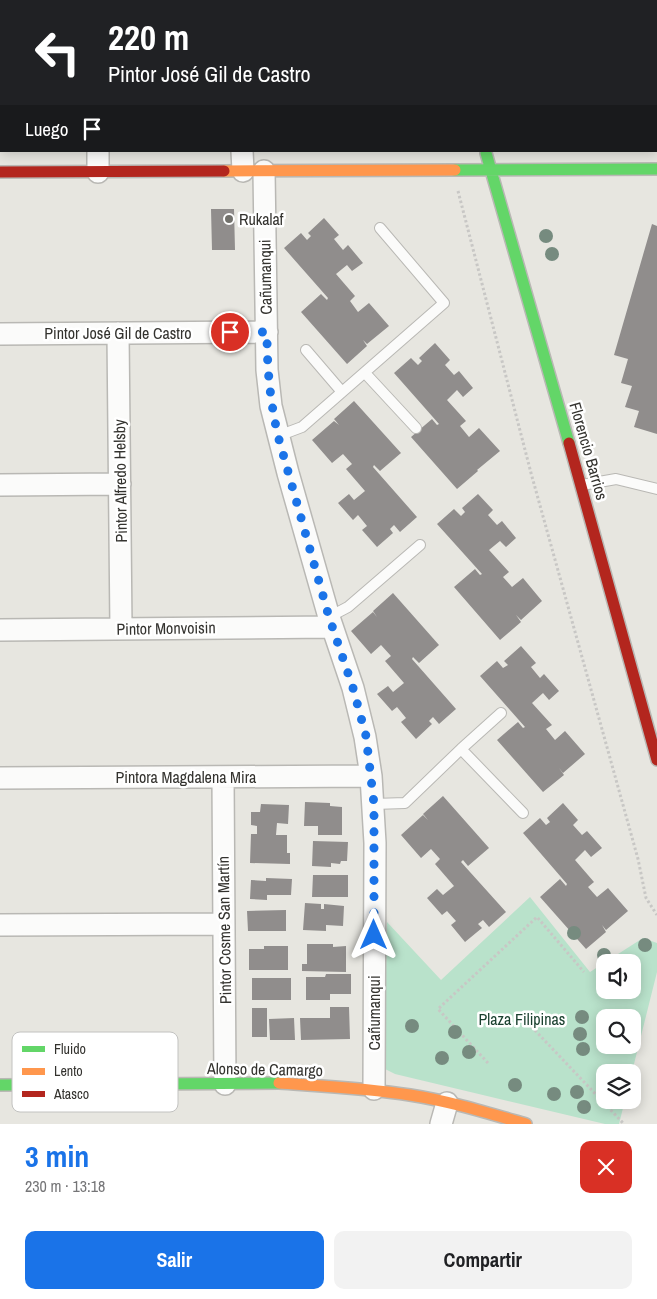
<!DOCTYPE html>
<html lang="es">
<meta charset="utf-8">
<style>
body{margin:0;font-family:"Archivo Narrow",sans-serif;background:#f2f2f2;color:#202124;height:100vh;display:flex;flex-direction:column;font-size:19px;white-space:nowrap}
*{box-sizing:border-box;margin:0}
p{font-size:16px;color:#757577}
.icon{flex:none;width:28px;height:28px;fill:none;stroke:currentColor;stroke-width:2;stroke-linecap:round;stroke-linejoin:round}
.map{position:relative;height:1124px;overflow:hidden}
.panel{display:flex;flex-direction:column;background:#fff;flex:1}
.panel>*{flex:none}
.banner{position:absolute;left:0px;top:0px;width:658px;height:152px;box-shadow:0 2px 12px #0003;background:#202124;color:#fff;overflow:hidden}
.tools{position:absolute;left:596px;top:954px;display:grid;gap:10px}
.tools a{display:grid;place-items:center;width:45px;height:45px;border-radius:10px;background:#fff;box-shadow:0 2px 12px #0003;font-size:25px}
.pin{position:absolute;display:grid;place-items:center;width:42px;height:42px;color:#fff;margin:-21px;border:2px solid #fff;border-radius:50%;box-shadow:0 1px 5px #0007}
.me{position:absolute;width:55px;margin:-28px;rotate:0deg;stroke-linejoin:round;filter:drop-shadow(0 0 4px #0008)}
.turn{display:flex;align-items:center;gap:18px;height:105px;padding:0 25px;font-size:22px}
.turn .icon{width:65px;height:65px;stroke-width:2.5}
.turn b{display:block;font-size:35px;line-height:42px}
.then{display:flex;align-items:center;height:48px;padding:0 25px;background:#0003;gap:10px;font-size:19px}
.round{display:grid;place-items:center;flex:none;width:52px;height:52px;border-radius:10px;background:#f2f2f2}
.head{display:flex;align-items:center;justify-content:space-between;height:85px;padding:0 25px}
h1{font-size:30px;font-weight:700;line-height:38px;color:#1a73e8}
.cta{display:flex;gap:10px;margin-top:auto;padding:10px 25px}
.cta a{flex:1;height:58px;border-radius:10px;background:#1a73e8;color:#fff;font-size:20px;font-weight:700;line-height:58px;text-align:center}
.cta a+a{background:#f2f2f2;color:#202124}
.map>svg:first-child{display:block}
</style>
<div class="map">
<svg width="657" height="1124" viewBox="0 0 657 1124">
<rect width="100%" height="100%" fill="#e7e6e0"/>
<path fill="#dcd8cc" d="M0 0H85L1 1 0 150Z"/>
<path fill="#b9e2cb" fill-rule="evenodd" d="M530 897 590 972 643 938 657 943V972L632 1072H605V1100H625L619 1124H605L395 1074 381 1067 384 1054 387 922 441 980ZM605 962H632V990H605ZM605 1018H632V1045H605Z"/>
<path fill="#908d8c" d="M211 209H234L235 250H212Z
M324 218 339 235 334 239 343 250 348 245 363 263 352 271 347 265 336 274 355 296 350 301 358 312 369 303 389 326 367 344 363 340 367 346 347 364 301 312 321 294 327 300 328 298 284 248 301 233 307 240 311 236 308 233Z
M652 224 657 226V434L634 427 639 411 625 407 632 386 621 383 628 359 614 355Z
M435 343 450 360 445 365 454 375 459 371 473 388 463 397 457 390 447 400 466 421 460 426 469 437 479 428 500 451 477 470 473 465 478 471 457 489 411 437 432 419 437 425 439 424 394 373 411 358 418 365 422 361 419 358Z
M354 401 401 453 380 471 374 465 373 467 417 517 400 532 394 525 390 529 393 533 377 547 362 530 367 526 358 515 353 520 338 503 349 494 354 500 365 491 346 469 352 464 343 454 332 463 312 440 334 421 339 425 334 419Z
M478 494 493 510 488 515 497 525 502 521 516 538 506 547 500 541 489 550 509 572 503 577 512 587 523 578 542 601 521 620 516 615 521 622 500 640 454 587 475 569 480 575 482 574 437 524 454 509 461 516 465 512 462 508Z
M393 593 439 645 419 663 413 657 412 659 456 709 439 724 433 717 429 721 432 724 416 739 401 722 406 718 397 707 392 711 377 694 388 686 393 692 404 683 385 661 391 656 381 645 371 654 351 631 373 612 377 617 373 611Z
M521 646 536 663 531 667 540 678 544 674 559 691 549 700 543 693 532 703 552 725 546 729 555 740 565 731 585 754 563 773 559 768 564 775 543 792 497 740 518 722 523 728 525 727 480 676 497 661 503 668 508 665 504 661Z
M443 796 489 848 468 866 463 860 461 862 506 912 489 927 483 920 478 924 482 928 465 942 451 925 456 921 447 911 442 915 427 898 437 889 443 895 454 886 435 864 440 859 431 849 421 858 401 835 423 815 428 820 423 814Z
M305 802 330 803V806L342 807V835H318V826H304Z
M563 803 578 820 573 825 582 835 587 831 602 848 591 857 585 850 575 860 594 882 588 887 597 897 608 888 628 911 606 930 602 925 606 932 586 949 540 897 560 879 566 886 567 884 523 833 540 818 546 825 550 822 547 818Z
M261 804 289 805 288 824 277 823 276 835H287V853H290V864L250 863 251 834H257V826L251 825V812H260Z
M313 841 348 842 347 861H341L340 864 331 863V867L312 866Z
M313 875H348V897H312Z
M266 878 292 879 291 895H267V900L250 899 251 880 266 881Z
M305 903 321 904V909H324V904L344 906 343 926 326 925V931L303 930Z
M286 910V931H248L247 911Z
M307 944H333V947L346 946V972L302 971V964H307Z
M264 946H288V970H249V949H264Z
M326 974H351V994H330V1000H306V977H325Z
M252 978H291V1000H252Z
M330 1007H349L350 1039 301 1040 300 1018H330Z
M252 1008H267V1037H252Z
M294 1018 295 1040H270L269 1019Z"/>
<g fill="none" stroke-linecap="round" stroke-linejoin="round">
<defs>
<path id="lane" d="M306 350 342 392
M365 373 416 428
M278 436 302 427 444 303 380 228
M582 485 616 479 657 489
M329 617 348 607 420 545
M461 749 523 813
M374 804 405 803 461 749 501 713"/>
<path id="street" d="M98 0V1
M247 0V1
M98 151V172
M242 151 243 171
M264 171 267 370 271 406 288 473 329 617 353 688 365 737 371 776 375 843 374 1089
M118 333 121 629
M0 334 267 332
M0 485 120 484
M0 630 332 627
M223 777 225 1084
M0 778 371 776
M0 925 224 924
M441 1124 447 1103"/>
<path id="fast" d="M451 0V1
M486 153 569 443
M455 170 657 169
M0 1085 279 1083"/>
<path id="slow" d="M224 171 455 170
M279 1083C323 1086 367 1088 410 1095 449 1101 488 1113 526 1124"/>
<path id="jam" d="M0 172 224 171
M569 443 657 760"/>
</defs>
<use href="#lane" stroke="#b9b8b4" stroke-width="12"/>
<use href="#street" stroke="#b9b8b4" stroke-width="24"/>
<use href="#fast" stroke="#b9b8b4" stroke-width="14"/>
<use href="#slow" stroke="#b9b8b4" stroke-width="14"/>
<use href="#jam" stroke="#b9b8b4" stroke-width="14"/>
<path stroke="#c8c7c5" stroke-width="3" stroke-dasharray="2.5 2.5" stroke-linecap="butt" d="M525 0V1
M606 0V1
M656 32H657
M656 60 657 87
M458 191 531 473 638 859 646 898 657 915
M528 1023 623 1123
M488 1063 438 1009 537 917 584 972"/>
<use href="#lane" stroke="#fbfbfa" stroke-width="10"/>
<use href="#street" stroke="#fbfbfa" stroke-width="21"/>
<use href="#fast" stroke="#63d668" stroke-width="11"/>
<use href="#slow" stroke="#ff974d" stroke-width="11"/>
<use href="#jam" stroke="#b3261e" stroke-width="11"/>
</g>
<g fill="#768b7f">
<circle cx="546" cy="236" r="7"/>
<circle cx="552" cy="254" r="7"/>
<circle cx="574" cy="933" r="7"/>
<circle cx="645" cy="945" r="7"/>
<circle cx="604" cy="955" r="7"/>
<circle cx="582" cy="1017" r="7"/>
<circle cx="412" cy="1026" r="7"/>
<circle cx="455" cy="1032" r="7"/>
<circle cx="580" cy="1034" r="7"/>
<circle cx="583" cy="1049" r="7"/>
<circle cx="469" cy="1052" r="7"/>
<circle cx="442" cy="1058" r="7"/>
<circle cx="515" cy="1085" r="7"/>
<circle cx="577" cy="1092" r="7"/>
<circle cx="554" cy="1094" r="7"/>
<circle cx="584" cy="1107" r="7"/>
</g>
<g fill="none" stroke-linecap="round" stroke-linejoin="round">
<path stroke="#1a73e8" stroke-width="9" stroke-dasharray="0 16.2" d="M230 332H267C267 369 270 400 278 436L329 617 353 688 366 736 374 804V935"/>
</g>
<circle fill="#72716c" stroke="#fff" stroke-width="2" cx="229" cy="219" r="5"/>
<g text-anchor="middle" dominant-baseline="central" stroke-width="5" stroke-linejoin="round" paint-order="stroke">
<g font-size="16" fill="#33322e" stroke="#fff" text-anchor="start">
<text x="239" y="219">Rukalaf</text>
</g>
<g font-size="16" fill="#33322e" stroke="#fff">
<text transform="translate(265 277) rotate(-91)">Cañumanqui</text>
<text x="118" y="333">Pintor José Gil de Castro</text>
<text transform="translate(589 451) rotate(74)">Florencio Barrios</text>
<text transform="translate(120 481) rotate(-91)">Pintor Alfredo Helsby</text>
<text transform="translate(166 628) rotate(-1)">Pintor Monvoisin</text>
<text x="186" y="777">Pintora Magdalena Mira</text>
<text transform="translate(224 930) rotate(-91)">Pintor Cosme San Martín</text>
<text transform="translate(374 1013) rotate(-90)">Cañumanqui</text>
<text transform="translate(265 1069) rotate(1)">Alonso de Camargo</text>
</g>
<g font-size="16" fill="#1a402f" stroke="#fff">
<text x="522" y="1019">Plaza Filipinas</text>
</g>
</g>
<rect x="12" y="1032" width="166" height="80" rx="8" fill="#fff" stroke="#c2c2c0" stroke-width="1"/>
<rect x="22" y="1046" width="23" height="6" fill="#63d668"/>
<rect x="22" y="1068" width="23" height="7" fill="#ff974d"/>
<rect x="22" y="1091" width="23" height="6" fill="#b3261e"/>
<g font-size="14" fill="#33322e">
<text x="54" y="1054">Fluido</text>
<text x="54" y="1076">Lento</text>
<text x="54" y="1099">Atasco</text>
</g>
</svg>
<div class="tools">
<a><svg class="icon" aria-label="sound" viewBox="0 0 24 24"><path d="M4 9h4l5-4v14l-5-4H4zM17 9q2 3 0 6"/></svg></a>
<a><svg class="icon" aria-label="search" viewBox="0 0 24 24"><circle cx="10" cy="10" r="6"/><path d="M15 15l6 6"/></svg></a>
<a><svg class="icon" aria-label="layers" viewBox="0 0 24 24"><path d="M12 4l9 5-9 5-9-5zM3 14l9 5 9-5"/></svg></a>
</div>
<div class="pin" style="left:230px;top:332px;background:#d93025"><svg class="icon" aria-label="arrive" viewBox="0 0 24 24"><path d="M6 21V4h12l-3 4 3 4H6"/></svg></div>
<svg class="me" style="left:374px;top:935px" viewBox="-20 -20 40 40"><path d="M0-17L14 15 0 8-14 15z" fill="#1a73e8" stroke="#fff" stroke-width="4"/></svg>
<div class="banner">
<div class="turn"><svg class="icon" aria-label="left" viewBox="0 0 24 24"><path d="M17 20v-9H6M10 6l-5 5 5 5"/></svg><div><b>220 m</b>Pintor José Gil de Castro</div></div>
<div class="then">Luego<svg class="icon" aria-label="arrive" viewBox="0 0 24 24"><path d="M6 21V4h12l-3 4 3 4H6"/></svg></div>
</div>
</div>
<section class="panel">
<div class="head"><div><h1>3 min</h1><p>230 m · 13:18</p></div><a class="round" style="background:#d93025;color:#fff"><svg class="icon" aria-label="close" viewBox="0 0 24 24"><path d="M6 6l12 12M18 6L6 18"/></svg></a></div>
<div class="cta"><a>Salir</a><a>Compartir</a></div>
</section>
